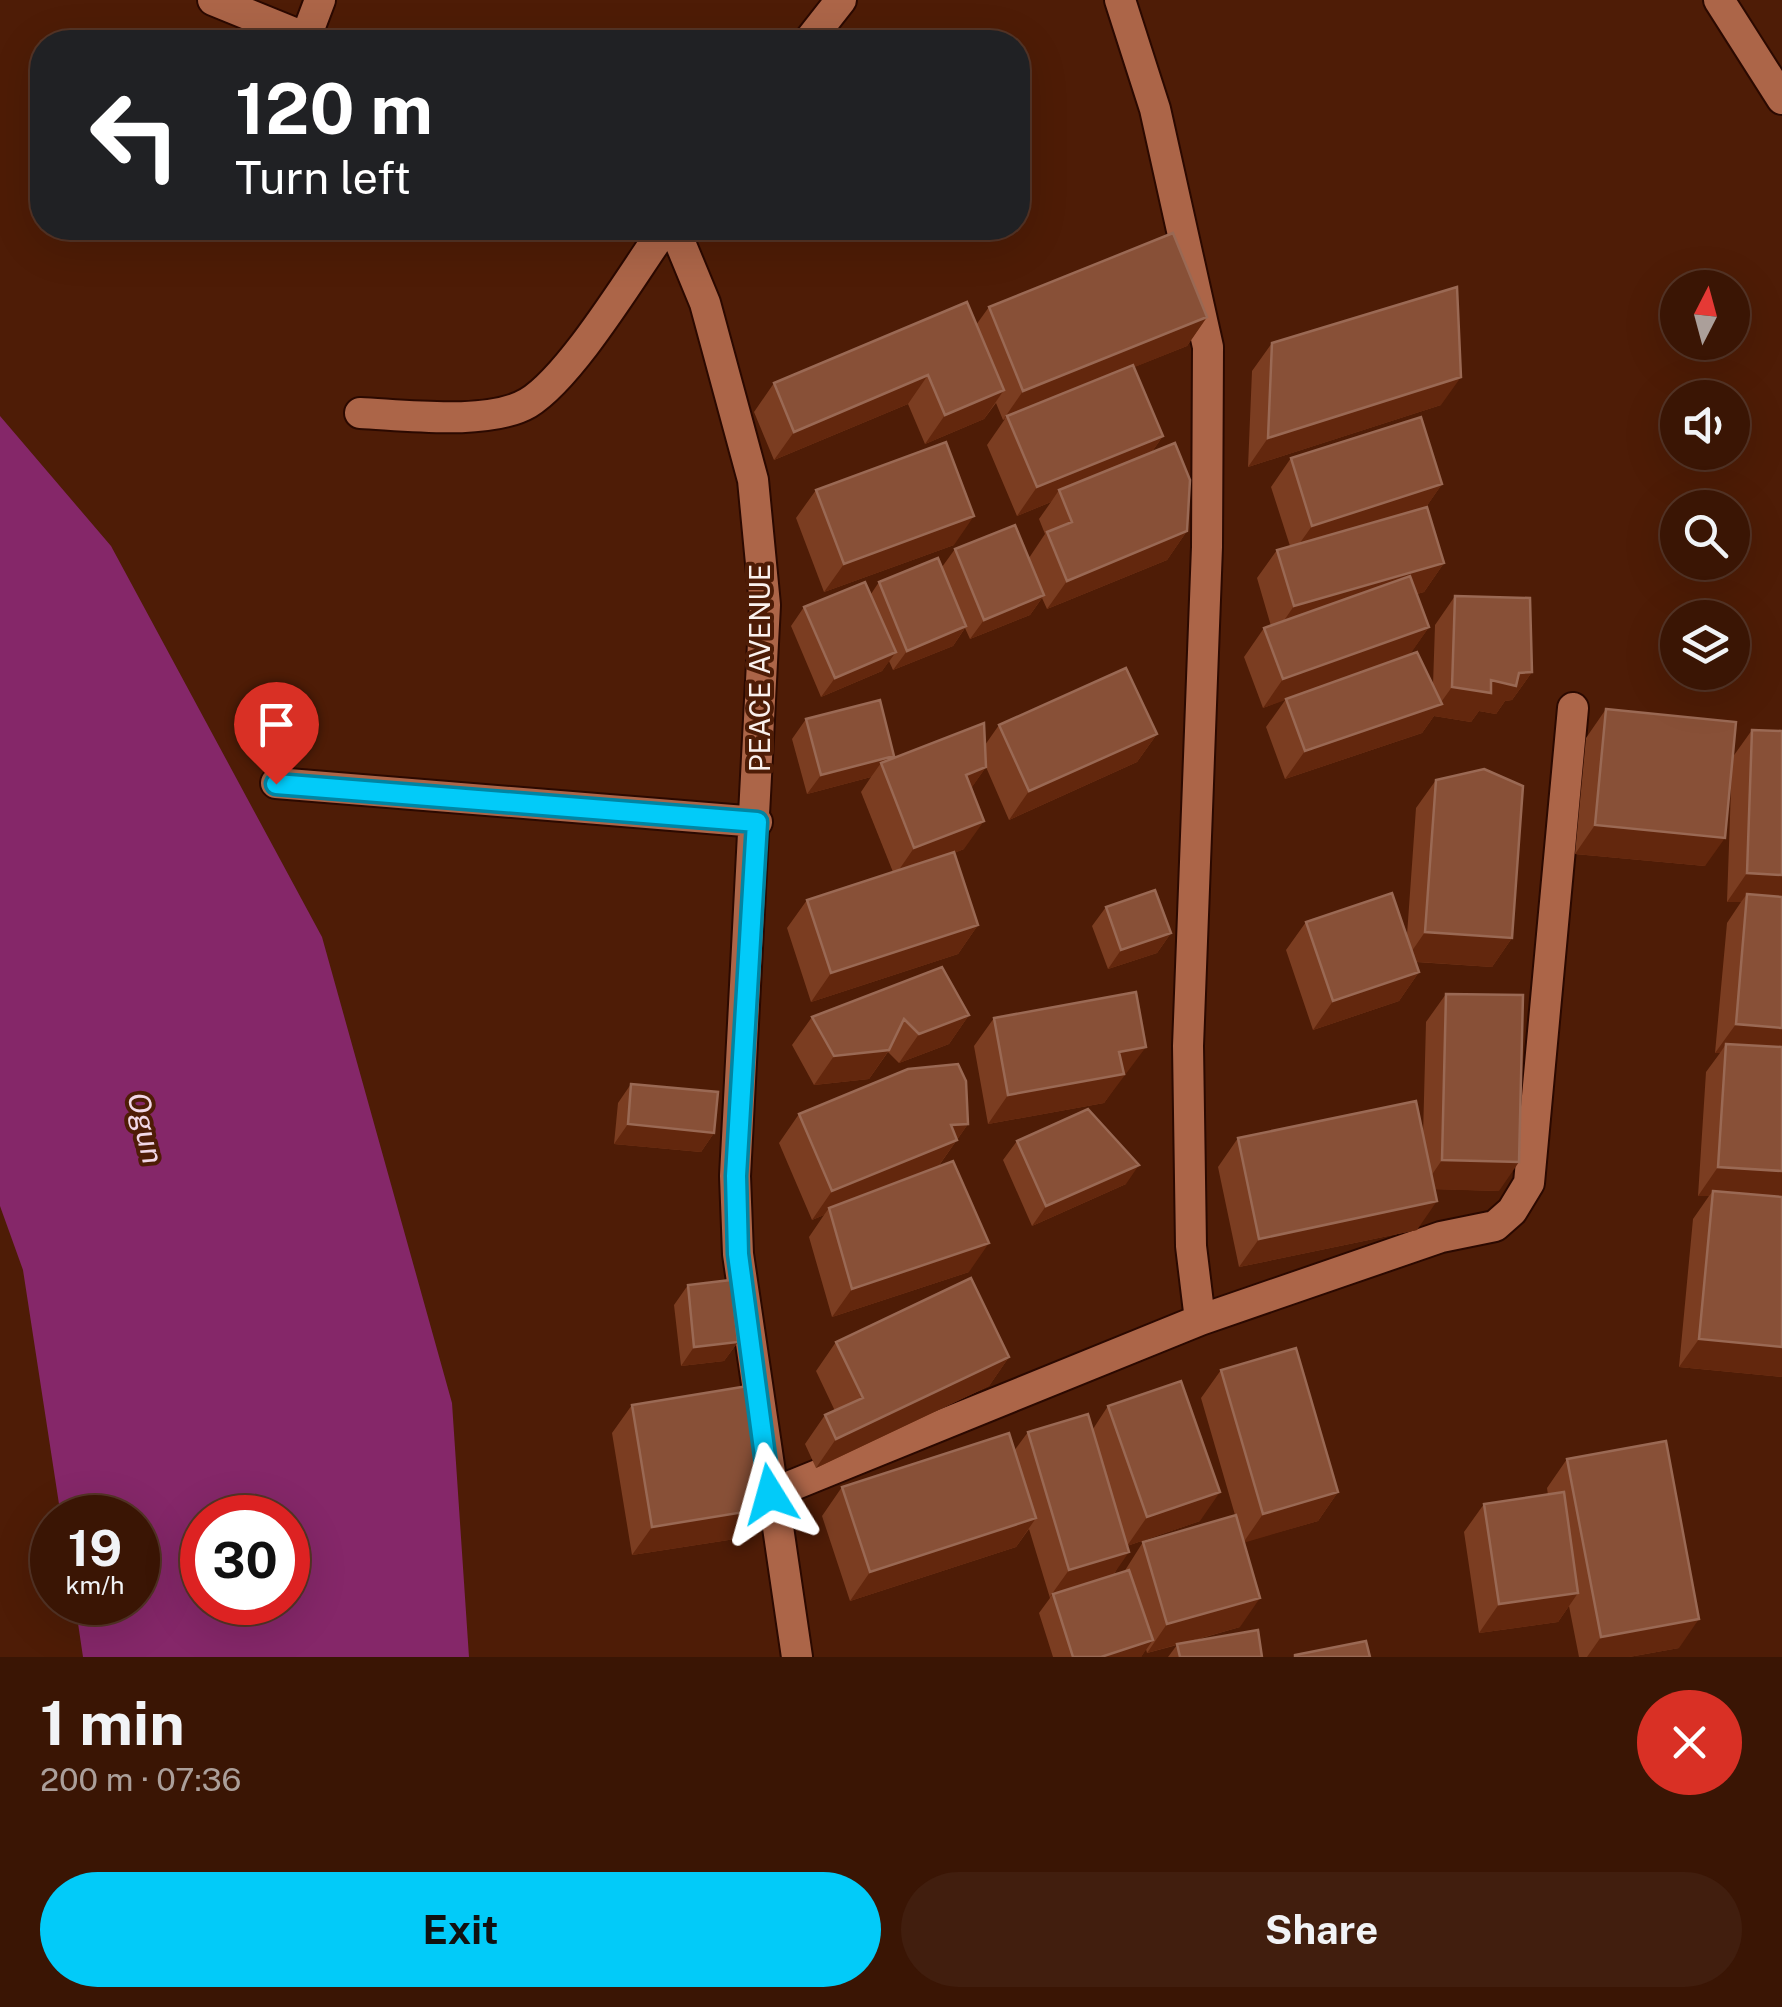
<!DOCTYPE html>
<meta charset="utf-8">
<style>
body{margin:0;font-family:"Public Sans",sans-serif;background:#411e0e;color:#f1f3f6;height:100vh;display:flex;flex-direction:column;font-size:38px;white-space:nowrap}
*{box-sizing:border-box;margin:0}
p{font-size:32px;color:#ab9f9a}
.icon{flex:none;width:55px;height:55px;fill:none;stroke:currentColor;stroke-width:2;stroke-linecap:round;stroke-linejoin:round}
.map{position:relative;height:1657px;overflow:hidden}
.details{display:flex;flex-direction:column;background:#3a1504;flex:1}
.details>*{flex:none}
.banner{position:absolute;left:30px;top:30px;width:1000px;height:210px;border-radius:40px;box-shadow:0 10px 40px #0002,0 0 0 2px #543426;background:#202124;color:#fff;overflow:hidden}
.needle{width:65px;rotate:6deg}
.controls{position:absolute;left:1660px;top:270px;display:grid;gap:20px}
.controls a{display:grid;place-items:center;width:90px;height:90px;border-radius:50%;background:#3a1504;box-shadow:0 10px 40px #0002,0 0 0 2px #543426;font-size:50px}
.speed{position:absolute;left:30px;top:1495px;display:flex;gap:20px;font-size:50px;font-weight:700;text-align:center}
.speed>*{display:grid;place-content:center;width:130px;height:130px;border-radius:50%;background:#3a1504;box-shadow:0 10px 40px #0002,0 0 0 2px #543426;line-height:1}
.speed small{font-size:25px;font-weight:400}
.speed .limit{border:15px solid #d22;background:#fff;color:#111}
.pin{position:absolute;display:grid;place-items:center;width:85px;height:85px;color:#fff;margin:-102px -42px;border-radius:50% 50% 50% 0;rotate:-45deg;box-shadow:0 0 10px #0007}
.pin .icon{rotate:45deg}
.me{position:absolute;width:110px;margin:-55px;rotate:352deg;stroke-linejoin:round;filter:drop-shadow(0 0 8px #0008)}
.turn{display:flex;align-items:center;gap:35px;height:210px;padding:0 40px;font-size:45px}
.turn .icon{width:130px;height:130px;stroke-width:2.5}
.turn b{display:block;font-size:70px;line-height:85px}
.round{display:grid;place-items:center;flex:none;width:105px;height:105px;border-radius:52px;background:#411e0e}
.headline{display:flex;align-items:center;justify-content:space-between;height:170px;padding:0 40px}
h1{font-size:60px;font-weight:700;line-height:75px}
.primary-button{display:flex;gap:20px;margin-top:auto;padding:20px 40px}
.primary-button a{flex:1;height:115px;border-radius:60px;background:#02cbf9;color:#111;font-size:40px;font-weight:700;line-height:115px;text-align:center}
.primary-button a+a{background:#411e0e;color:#f1f3f6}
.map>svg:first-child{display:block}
</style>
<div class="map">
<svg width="1782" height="1657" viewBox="0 0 1782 1657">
<rect width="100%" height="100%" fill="#4e1c06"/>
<path fill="#852769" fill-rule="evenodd" d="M0 416 111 546 322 937 452 1403 469 1657H83L75 1603 138 1602V1518L61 1517 23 1270 0 1206ZM202 1518H288V1602H202Z"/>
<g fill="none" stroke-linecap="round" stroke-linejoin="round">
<defs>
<path id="street" d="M213 0 316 42
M1120 0 1155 109 1208 347 1207 547 1188 1046 1191 1246 1200 1320
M1719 0 1782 99
M306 37 320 0
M808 42 841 0
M674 228 705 303 753 480 765 605 735 1176 738 1254 797 1657
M360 413C404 415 489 426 528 403 572 376 633 273 665 228
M276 783 757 822
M771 1494 1200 1320 1441 1237 1495 1226 1512 1211 1529 1183 1573 708"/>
</defs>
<use href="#street" stroke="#2b0900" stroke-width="34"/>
<use href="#street" stroke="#ac6548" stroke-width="30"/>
</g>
<path fill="#7b3d21" d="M989 307 1207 317 1187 346 1134 367 1163 436 1151 453 1187 531 1167 560 1047 609 1042 598 1030 615 970 639 965 628 953 646 893 670 889 661 882 671 821 697 791 626 804 607 871 594 879 582 942 567 955 549 1029 558 1045 534 1039 519 1051 502 1017 516 987 445 1005 419 1003 420 996 403 984 419 925 444 908 404 774 460 754 412 774 383 976 325Z
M1272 343 1441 405 1248 467 1252 371Z
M1291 458 1442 484 1426 507 1444 563 1424 592 1417 594 1429 627 1409 655 1433 685 1435 625 1455 596 1532 672 1512 700 1505 701 1496 714 1479 711 1471 722 1434 716 1422 733 1285 779 1266 727 1286 699 1263 708 1244 657 1264 628 1271 626 1257 578 1277 550 1290 546 1271 487Z
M816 490 954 545 824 592 796 518Z
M1606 709 1732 758 1752 730 1782 731V1377L1679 1367 1693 1219 1709 1196H1698L1706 1072 1720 1053H1715L1727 923 1741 902H1727L1732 760 1705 866 1575 854 1586 738Z
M806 719 891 759 985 745 999 725 1157 734 1137 762 1009 820 986 767 971 788 964 849 954 853 978 925 958 954 811 1002 787 928 807 900 893 872 861 792 871 777 807 794 792 739Z
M1436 780 1512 938 1492 967 1416 962 1419 972 1399 1001 1313 1030 1286 950 1306 922 1407 935 1416 808Z
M1106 907 1171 933 1157 953 1108 969 1092 926Z
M1446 994 1499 1191 1435 1189 1417 1230 1239 1267 1218 1167 1238 1138 1423 1136 1426 1022Z
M969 1015 949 1044 899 1063 888 1052 869 1079 814 1085 792 1045 812 1017Z
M994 1018 1126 1075 1123 1076 1104 1103 988 1124 974 1046Z
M631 1084 714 1133 701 1152 614 1144 618 1103Z
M799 1114 968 1124 938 1167 969 1272 832 1317 809 1237 824 1215 812 1220 779 1143Z
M1017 1141 1126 1184 1032 1226 1003 1160Z
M688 1285 738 1342 724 1361 681 1366 674 1305Z
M836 1342 1009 1357 989 1386 816 1468 805 1444 825 1415 835 1411 816 1371Z
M1221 1370 1338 1492 1318 1521 1244 1542 1240 1627 1181 1644 1262 1657H1168L1177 1645 1147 1653 1146 1649 1141 1657H1053L1039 1613 1050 1598 1029 1529 1016 1547 850 1601 822 1516 842 1487 1014 1451 1028 1432 1093 1429 1108 1406 1200 1521 1127 1546 1114 1575 1124 1572 1143 1542 1235 1515 1201 1398Z
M632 1405 748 1537 632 1555 612 1433Z
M1567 1459 1679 1648 1629 1657H1579L1569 1606 1558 1622 1479 1633 1464 1532 1484 1504 1548 1495 1547 1488Z"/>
<path fill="#63270d" d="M1207 317 1187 346 1008 418 1007 416 1003 420 1023 391Z
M928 375 908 404 774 460 794 432Z
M1461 377 1441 405 1248 467 1268 438Z
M1004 390 984 419 925 444 945 415Z
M1163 436 1143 464 1059 490 1051 502 1017 516 1037 487Z
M1442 484 1422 513 1292 554 1312 526Z
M974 516 954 545 824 592 844 564Z
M1187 531 1167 560 1047 609 1067 581Z
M1444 563 1424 592 1274 635 1294 606Z
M1044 595 1030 615 970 639 984 620Z
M966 626 953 646 893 670 907 651Z
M1429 627 1409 656 1263 708 1283 679Z
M896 652 882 671 821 697 835 678Z
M1532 672 1512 700 1505 701 1496 714 1479 711 1471 722 1434 716 1422 733 1285 779 1305 751 1439 705 1452 687 1491 680 1519 673Z
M1157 734 1137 762 1009 820 1029 791Z
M894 756 884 770 881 763 871 777 807 794 821 775Z
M986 767 966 796V775Z
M984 821 964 849 894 877 914 848Z
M1595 825 1725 838 1705 866 1575 854Z
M1747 873 1782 875V904L1747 894 1741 902H1727Z
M978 925 958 954 811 1002 831 973Z
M1425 932 1512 938 1492 967 1405 961Z
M1171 933 1157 953 1108 969 1121 950Z
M1419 972 1399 1001 1313 1030 1333 1001Z
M969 1015 949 1044 899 1063 919 1034Z
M1736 1024 1782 1028V1058L1726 1044 1720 1053H1715Z
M1146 1047 1104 1103 988 1124 1008 1095 1119 1052Z
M889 1050 869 1079 814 1085 834 1056Z
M628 1124 714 1133 701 1152 614 1144Z
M968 1124 937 1168 829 1208 824 1215 812 1220 832 1191 951 1125Z
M1442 1160 1519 1162 1499 1191 1422 1189Z
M1139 1165 1126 1184 1032 1226 1046 1206Z
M1718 1167 1782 1171V1201L1713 1191 1709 1196H1698Z
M1437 1201 1417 1230 1239 1267 1259 1239Z
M989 1243 969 1272 832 1317 852 1289Z
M1699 1339 1782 1347V1377L1679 1367Z
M738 1342 724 1361 681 1366 694 1347Z
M1009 1357 989 1386 816 1468 836 1439Z
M1220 1492 1200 1521 1127 1546 1147 1517Z
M1338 1492 1318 1521 1243 1543 1263 1514Z
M768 1508 748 1537 632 1555 652 1527Z
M1036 1518 1016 1547 850 1601 870 1572Z
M1129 1552 1109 1581 1053 1594 1049 1598 1069 1570Z
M1578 1593 1558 1622 1479 1633 1499 1604Z
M1260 1598 1240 1627 1147 1653 1167 1624Z
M1699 1619 1679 1648 1629 1657H1587L1601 1637Z
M1153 1640 1141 1657H1101Z"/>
<path fill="#885037" stroke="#9a6954" stroke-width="2.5" d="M1173 233 1207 317 1023 391 989 307Z
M1457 287 1461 377 1268 438 1272 343Z
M967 302 1004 390 945 415 928 375 794 432 774 383Z
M1133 365 1163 436 1037 487 1007 416Z
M1421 417 1442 484 1312 526 1291 458Z
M946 442 974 516 844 564 816 490Z
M1175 443 1190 480 1187 531 1067 581 1047 532 1072 522 1059 490Z
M1427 507 1444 563 1294 606 1277 550Z
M1015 525 1044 595 984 620 955 549Z
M938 558 966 626 907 651 879 582Z
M1410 576 1429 627 1283 679 1264 628Z
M865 582 896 652 835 678 804 607Z
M1455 596 1530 598 1532 672 1519 673 1516 686 1491 680V693L1452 687Z
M1417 652 1442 704 1305 751 1286 699Z
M1126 668 1157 734 1029 791 999 725Z
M880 700 894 756 821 775 806 719Z
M1606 709 1736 722 1725 838 1595 825Z
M984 723 986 767 966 775 984 821 914 848 881 763Z
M1752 730 1782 731V875L1747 873Z
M1484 769 1523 786 1512 938 1425 932 1436 780Z
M954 852 978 925 831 973 807 900Z
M1155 890 1171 933 1121 950 1106 907Z
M1392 893 1419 972 1333 1001 1306 922Z
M1747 894 1782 897V1028L1736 1024Z
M942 967 969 1015 919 1034 904 1019 889 1050 834 1056 812 1017Z
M1136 992 1146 1047 1119 1052 1124 1074 1008 1095 994 1018Z
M1446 994 1523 995 1519 1162 1442 1160Z
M1726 1044 1782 1047V1171L1718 1167Z
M958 1064 966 1081 968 1124 951 1125 957 1140 832 1191 799 1114 908 1069Z
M631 1084 718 1092 714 1133 628 1124Z
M1416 1101 1437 1201 1259 1239 1238 1138Z
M1088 1109 1139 1165 1046 1206 1017 1141Z
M953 1161 989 1243 852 1289 829 1208Z
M1713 1191 1782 1197V1347L1699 1339Z
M971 1278 1009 1357 836 1439 825 1415 863 1398 836 1342Z
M731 1280 738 1342 694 1347 688 1285Z
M1296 1348 1338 1492 1263 1514 1221 1370Z
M1181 1381 1220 1492 1147 1517 1108 1406Z
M748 1386 768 1508 652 1527 632 1405Z
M1088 1414 1129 1552 1069 1570 1028 1432Z
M1009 1433 1036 1518 870 1572 842 1487Z
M1666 1441 1699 1619 1601 1637 1567 1459Z
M1564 1492 1578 1593 1499 1604 1484 1504Z
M1236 1515 1260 1598 1167 1624 1143 1542Z
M1129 1570 1153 1640 1101 1657H1073L1053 1594Z
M1258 1630 1262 1657H1180L1177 1644Z
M1366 1641 1370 1657H1295V1655Z"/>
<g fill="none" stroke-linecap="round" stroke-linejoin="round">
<defs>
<path id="route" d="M276 784 757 822 736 1176 738 1254 770 1494"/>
</defs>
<use href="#route" stroke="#0184a2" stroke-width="25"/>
<use href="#route" stroke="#02cbf9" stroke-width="18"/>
</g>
<g text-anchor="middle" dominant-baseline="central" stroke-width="8" stroke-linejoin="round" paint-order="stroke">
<g font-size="28" fill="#f9f0ed" stroke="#4e1c06">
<text transform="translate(759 668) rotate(-90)">PEACE AVENUE</text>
</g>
<g font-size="30" font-style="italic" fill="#f1d7e6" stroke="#4e1c06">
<text transform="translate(146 1128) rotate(77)">Ogun</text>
</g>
</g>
</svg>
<div class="controls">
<a><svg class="needle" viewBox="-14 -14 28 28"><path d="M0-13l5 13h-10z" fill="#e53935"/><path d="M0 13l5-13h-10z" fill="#ab9f9a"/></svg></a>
<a><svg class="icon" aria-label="sound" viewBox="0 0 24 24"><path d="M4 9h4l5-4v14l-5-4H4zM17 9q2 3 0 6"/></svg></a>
<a><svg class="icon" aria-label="search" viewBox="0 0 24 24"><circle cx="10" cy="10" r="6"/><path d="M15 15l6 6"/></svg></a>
<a><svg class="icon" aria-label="layers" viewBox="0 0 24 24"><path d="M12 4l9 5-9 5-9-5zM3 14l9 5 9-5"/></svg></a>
</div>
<div class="speed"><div>19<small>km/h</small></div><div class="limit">30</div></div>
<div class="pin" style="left:276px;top:784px;background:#d93025"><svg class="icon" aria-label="arrive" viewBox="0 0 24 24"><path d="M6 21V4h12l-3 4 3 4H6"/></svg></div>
<svg class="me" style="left:770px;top:1494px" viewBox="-20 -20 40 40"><path d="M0-17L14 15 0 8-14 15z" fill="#02cbf9" stroke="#fff" stroke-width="4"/></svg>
<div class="banner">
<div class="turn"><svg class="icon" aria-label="left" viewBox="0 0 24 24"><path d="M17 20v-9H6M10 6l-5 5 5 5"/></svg><div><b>120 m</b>Turn left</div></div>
</div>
</div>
<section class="details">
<div class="headline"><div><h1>1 min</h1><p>200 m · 07:36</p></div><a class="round" style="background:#d93025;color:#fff"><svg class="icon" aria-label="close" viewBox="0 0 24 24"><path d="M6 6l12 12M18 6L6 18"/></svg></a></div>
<div class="primary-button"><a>Exit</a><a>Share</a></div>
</section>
